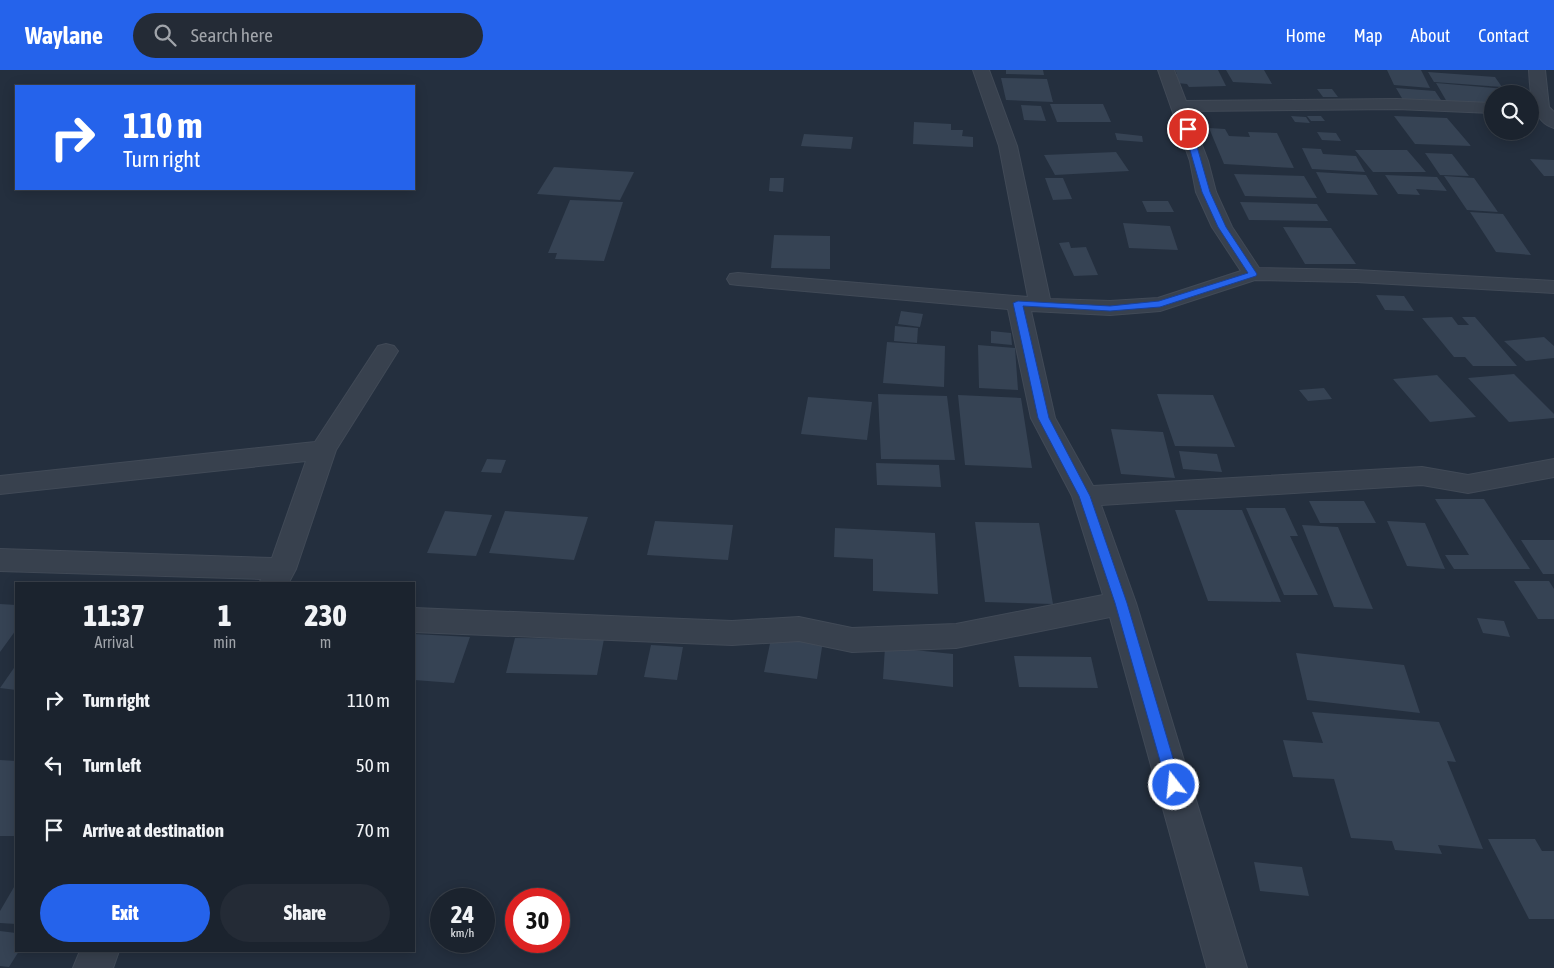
<!DOCTYPE html>
<style>
body{margin:0;font-family:"Asap Condensed",sans-serif;background:#242b36;color:#f1f3f6;height:100vh;display:flex;flex-direction:column;font-size:19px;white-space:nowrap}
*{box-sizing:border-box;margin:0}
p{font-size:16px;color:#a0a4aa}
.icon{flex:none;width:28px;height:28px;fill:none;stroke:currentColor;stroke-width:2;stroke-linecap:round;stroke-linejoin:round}
.map{position:relative;flex:1;overflow:hidden}
.sheet{position:absolute;left:15px;top:512px;width:400px;height:370px;display:flex;flex-direction:column;background:#1b232e;border-radius:0px;box-shadow:0 2px 12px #0003,0 0 0 1px #39404a}
.sheet>*{flex:none}
.top-card{position:absolute;left:15px;top:15px;width:400px;height:105px;border-radius:0px;box-shadow:0 2px 12px #0003,0 0 0 1px #39404a;background:#2563eb;color:#fff;overflow:hidden}
.fabs{position:absolute;left:1484px;top:15px;display:grid;gap:10px}
.fabs a{display:grid;place-items:center;width:55px;height:55px;border-radius:50%;background:#1b232e;box-shadow:0 2px 12px #0003,0 0 0 1px #39404a;font-size:25px}
.speed{position:absolute;left:430px;top:818px;display:flex;gap:10px;font-size:25px;font-weight:700;text-align:center}
.speed>*{display:grid;place-content:center;width:65px;height:65px;border-radius:50%;background:#1b232e;box-shadow:0 2px 12px #0003,0 0 0 1px #39404a;line-height:1}
.speed small{font-size:12px;font-weight:400}
.speed .limit{border:8px solid #d22;background:#fff;color:#111}
.pin{position:absolute;display:grid;place-items:center;width:42px;height:42px;color:#fff;margin:-21px;border:2px solid #fff;border-radius:50%;box-shadow:0 1px 5px #0007}
.me{position:absolute;width:55px;margin:-28px;rotate:344deg;stroke-linejoin:round;filter:drop-shadow(0 0 4px #0008)}
.turn{display:flex;align-items:center;gap:18px;height:105px;padding:0 25px;font-size:22px}
.turn .icon{width:65px;height:65px;stroke-width:2.5}
.turn b{display:block;font-size:35px;line-height:42px}
.eta{display:flex;justify-content:space-evenly;align-items:center;height:85px;text-align:center}
.eta b{font-size:30px;font-weight:800;line-height:35px}
.primary-button{display:flex;gap:10px;margin-top:auto;padding:10px 25px}
.primary-button a{flex:1;height:58px;border-radius:30px;background:#2563eb;color:#fff;font-size:20px;font-weight:800;line-height:58px;text-align:center}
.primary-button a+a{background:#242b36;color:#f1f3f6}
ul{padding:0;list-style:none}
li{display:flex;align-items:center;gap:15px;height:65px;padding:0 25px}
li div{flex:1}
li b{display:block;font-size:19px}
li em{font-style:normal}
header{display:flex;align-items:center;gap:30px;box-sizing:border-box;height:70px;padding:0 25px;background:#2563eb;color:#fff}
header strong{font-size:24px}
nav{display:flex;gap:28px;margin-inline-start:auto;font-size:18px}
.search{width:350px;height:45px;background:#242b36;display:flex;align-items:center;gap:12px;box-sizing:border-box;padding:0 18px;border-radius:28px;color:#a0a4aa;font-size:19px}
.map>svg:first-child{display:block}
</style>
<header>
<strong>Waylane</strong>
<div class="search"><svg class="icon" aria-label="search" viewBox="0 0 24 24"><circle cx="10" cy="10" r="6"/><path d="M15 15l6 6"/></svg>Search here</div>
<nav><a>Home</a><a>Map</a><a>About</a><a>Contact</a></nav>
</header>
<div class="map">
<svg width="1554" height="898" viewBox="0 0 1554 898">
<rect width="100%" height="100%" fill="#242f3e"/>
<path fill="#364354" d="M1006 0H1043L1044 5 1006 4Z
M1175 0H1218L1226 16 1189 17 1187 14 1177 13 1173 4H1177Z
M1226 0H1264L1272 14 1233 12Z
M1387 0H1421L1430 18 1394 15Z
M1428 2 1495 7 1502 17 1434 12Z
M1001 8 1047 9 1053 32 1006 30Z
M1436 13 1506 19 1510 24H1492V35L1447 32Z
M1396 18 1435 21 1443 33 1403 30Z
M1317 19H1332L1338 27H1323Z
M1050 34H1103L1111 52H1057Z
M1021 35 1041 36 1046 51 1024 50Z
M1291 46 1306 47 1310 53 1295 52Z
M1307 46H1321L1325 51H1311Z
M1394 46 1447 48 1471 76 1415 74Z
M914 52 951 54V60H963L962 66 973 67V77L913 74Z
M1209 58 1225 59 1229 66 1250 67 1248 62 1277 63 1294 98 1224 94Z
M1317 62 1336 63 1341 71 1322 70Z
M1115 63 1142 66 1143 72 1117 70Z
M804 64 853 67 851 79 801 76Z
M1302 78 1321 79 1323 84 1356 86 1365 102 1312 99Z
M1355 80H1407L1426 102H1373Z
M1116 82 1129 101 1055 105 1044 85Z
M1425 83 1452 84 1469 106 1440 105Z
M1530 89 1554 90V106H1544Z
M554 97 634 102 620 130 537 124Z
M1316 102 1366 105 1378 125 1327 123Z
M1234 104 1304 106 1317 128 1245 126Z
M1385 105 1437 107 1447 121 1416 119 1420 125 1398 124Z
M1444 106 1474 108 1498 142 1467 140Z
M770 108H784L783 122 769 121Z
M1045 108H1063L1072 129 1053 130Z
M570 130 623 132 604 191 555 189 557 183H548Z
M1142 131H1168L1174 142H1147Z
M1240 132 1317 134 1328 151 1249 150Z
M1470 142 1503 144 1531 185 1496 182Z
M1123 153 1170 156 1178 180 1129 178Z
M1283 157 1331 158 1356 194H1305Z
M774 165 830 166V199L771 198Z
M1069 172 1071 178 1086 177 1098 205 1074 206 1059 173Z
M1376 225 1404 226 1414 241 1385 240Z
M901 241 923 244 920 257 898 254Z
M1452 247 1458 255H1469L1462 247H1475L1517 296H1473L1465 287H1454L1422 248Z
M895 256 918 258 917 273 894 271Z
M991 261 1011 263 1012 275 991 273Z
M1544 267 1554 276V288L1526 291 1504 271Z
M887 272 945 276 944 317 883 313Z
M978 275 1015 278 1018 320 979 318Z
M1514 304 1554 344V348L1509 352 1468 308Z
M1437 305 1476 347 1430 352 1393 309Z
M1324 318 1332 329 1308 331 1299 320Z
M878 324 947 326 955 390 881 389Z
M1157 324 1213 325 1235 377 1175 376Z
M958 325 1021 328 1032 398 965 395Z
M808 327 872 332 867 370 801 364Z
M1111 359 1163 362 1175 408 1121 404Z
M1179 381 1217 384 1222 402 1183 399Z
M487 389 506 390 501 403 481 402Z
M876 393 939 395 941 417 877 415Z
M1435 429H1484L1530 499H1454L1445 485H1469Z
M1309 431H1364L1376 453H1320Z
M1246 438H1285L1298 466H1290L1318 525H1284Z
M1175 440H1242L1281 532 1208 531Z
M445 441 492 445 476 486 427 483Z
M505 441 588 447 574 490 489 483Z
M655 451 733 455 728 490 647 485Z
M1387 451 1425 453 1445 499 1407 496Z
M975 452 1039 453 1053 534 985 532Z
M1302 455 1338 457 1373 539 1334 537Z
M835 458 935 463 938 524 873 521V489L834 487Z
M1521 470H1554V504H1543Z
M1514 511H1549L1554 519V549H1538Z
M0 534 16 535V560L0 582Z
M1477 548 1504 551 1510 567 1483 563Z
M414 564 470 567 454 613 414 610Z
M772 564 823 571 817 609 764 602Z
M515 568 604 569 597 605 506 603Z
M651 575 683 577 677 610 644 607Z
M885 577 953 584V617L883 609Z
M1296 583 1404 595 1420 643 1307 630Z
M1014 586 1091 587 1098 618 1019 617Z
M16 595V620L0 618Z
M1312 642 1439 652 1456 692 1447 691 1483 779 1438 775 1442 784 1395 780 1392 771 1351 768 1334 709 1293 707 1283 670 1323 673Z
M0 690 16 691V766H0Z
M1488 769H1535L1542 781H1554V849H1529Z
M1254 792 1302 797 1309 826 1260 821Z
M14 817H16V854L0 853V841Z
M0 861 16 863V881H19L9 897 0 896Z"/>
<g fill="none" stroke-linecap="round" stroke-linejoin="round">
<defs>
<path id="minor" d="M973 0H989L1017 76 1050 229 1110 231 1158 228 1241 201 1212 157 1196 122 1190 91 1158 0H1174L1186 31 1397 29 1492 33V43L1397 39 1189 41 1208 91 1216 122 1232 157 1259 198 1356 200 1554 211V223L1356 212 1255 210 1160 241 1110 245 1031 241 1055 348 1093 416 1422 397 1468 405 1554 389V407L1468 423 1422 415 1101 435 1136 533 1247 898H1207L1110 547 956 578 852 582 799 571 732 575 414 562V538L732 551 799 547 852 558 956 554 1103 525 1072 426 1031 348 1008 239 738 215 730 214 727 209 730 204 738 203 1028 227 999 76Z
M1529 0H1545L1549 37 1554 42V58C1531 52 1530 20 1529 0Z
M386 274 394 276 398 281 336 380 296 499 288 514H259L261 509 0 501V479L272 488 306 391 0 424V406L315 372 378 276Z
M80 881H119L113 898H73Z"/>
</defs>
<use href="#minor" stroke="#414a57" stroke-width="2"/>
<use href="#minor" fill="#38414e" fill-rule="evenodd"/>
</g>
<path fill="#2563eb" stroke="#184099" d="M1188 57 1192 59 1210 122 1226 157 1257 204 1256 206 1160 237 1110 241 1023 236 1049 348 1090 426 1127 533 1181 715 1179 720 1174 722 1169 720 1167 715 1115 533 1079 426 1038 348 1013 233 1018 231 1110 236 1159 231 1248 203 1218 157 1202 122 1184 59Z"/>
</svg>
<div class="fabs">
<a><svg class="icon" aria-label="search" viewBox="0 0 24 24"><circle cx="10" cy="10" r="6"/><path d="M15 15l6 6"/></svg></a>
</div>
<div class="speed"><div>24<small>km/h</small></div><div class="limit">30</div></div>
<div class="pin" style="left:1188px;top:59px;background:#d93025"><svg class="icon" aria-label="arrive" viewBox="0 0 24 24"><path d="M6 21V4h12l-3 4 3 4H6"/></svg></div>
<svg class="me" style="left:1174px;top:715px" viewBox="-20 -20 40 40"><circle r="17" fill="#2563eb" stroke="#fff" stroke-width="3"/><path d="M0-11L8 9 0 5-8 9z" fill="#fff"/></svg>
<div class="top-card">
<div class="turn"><svg class="icon" aria-label="right" viewBox="0 0 24 24"><path d="M7 20v-9h11M14 6l5 5-5 5"/></svg><div><b>110 m</b>Turn right</div></div>
</div>
<section class="sheet">
<div class="eta">
<div><b>11:37</b><p>Arrival</p></div>
<div><b>1</b><p>min</p></div>
<div><b>230</b><p>m</p></div>
</div>
<ul>
<li><svg class="icon" aria-label="right" viewBox="0 0 24 24"><path d="M7 20v-9h11M14 6l5 5-5 5"/></svg><div><b>Turn right</b></div><em>110 m</em></li>
<li><svg class="icon" aria-label="left" viewBox="0 0 24 24"><path d="M17 20v-9H6M10 6l-5 5 5 5"/></svg><div><b>Turn left</b></div><em>50 m</em></li>
<li><svg class="icon" aria-label="arrive" viewBox="0 0 24 24"><path d="M6 21V4h12l-3 4 3 4H6"/></svg><div><b>Arrive at destination</b></div><em>70 m</em></li>
</ul>
<div class="primary-button"><a>Exit</a><a>Share</a></div>
</section>
</div>
